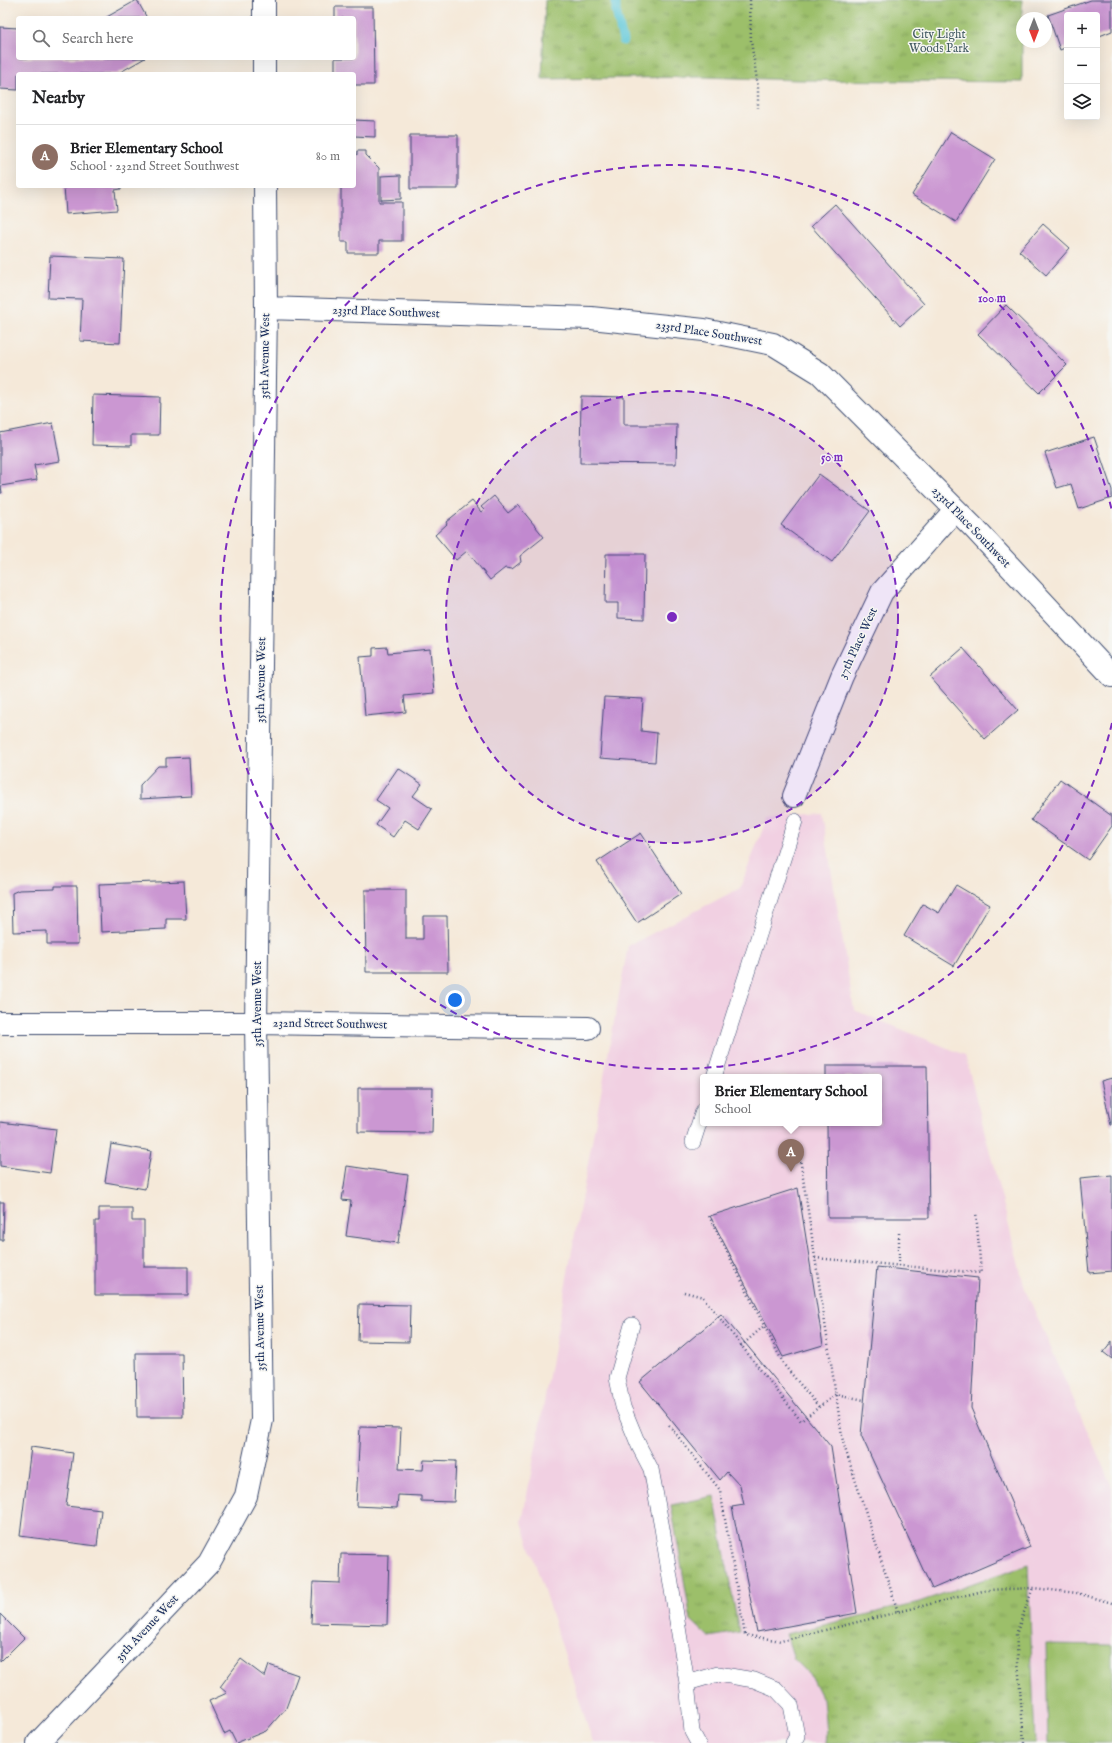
<!DOCTYPE html>
<html lang="en">
<head>
<meta charset="utf-8">
<style>
	body { margin:0; font-family:"IM FELL English",serif; background:#f2f2f2; color:#202124 }
	.controls { position:absolute; right:12px; top:12px; display:grid; overflow:hidden; border-radius:4px; box-shadow:0 4px 16px #0002 }
	.controls button { width:36px; height:36px; display:grid; place-items:center; padding:0; border:0; border-bottom:1px solid #e0e0e0; background:#fff; color:#202124; font:20px sans-serif }
	.compass { position:absolute; left:1016px; top:12px; width:36px; height:36px; border-radius:50%; background:#fff; box-shadow:0 4px 16px #0002; rotate:180deg }
	.you { position:absolute; left:455px; top:1000px; width:14px; height:14px; margin:-10px; border:3px solid #fff; border-radius:50%; background:#1a73e8; box-shadow:0 0 0 6px #1a73e833 }
	.badge { display:grid; place-items:center; width:26px; height:26px; border-radius:50%; background:#b5179e; color:#fff; font-size:13px; font-weight:700 }
	.pin { position:absolute; translate:-50% -33px; filter:drop-shadow(0 1px 2px #0008) }
	.pin::after { content:''; position:absolute; top:21px; width:14px; height:12px; background:inherit; clip-path:polygon(0 0,100% 0,50% 100%) }
	.popup { position:absolute; left:700px; top:1074px; width:182px; height:52px; box-sizing:border-box; display:grid; place-content:center; border-radius:4px; background:#fff; filter:drop-shadow(0 1px 3px #0005); font-size:13px; white-space:nowrap; color:#757577 }
	.popup b { font-size:15px; color:#202124 }
	.popup::after { content:''; position:absolute; left:50%; top:100%; margin-left:-8px; border:8px solid transparent; border-top-color:#fff }
	.list { margin:0; padding:0; list-style:none }
	h2 { display:flex; justify-content:space-between; align-items:center; height:52px; margin:0; padding:0 16px; font-size:17px }
	h2 small { font-size:13px; font-weight:400; color:#757577 }
	.list li { display:grid; grid-template-columns:26px 1fr auto; gap:12px; align-items:center; box-sizing:border-box; height:64px; padding:0 16px; border-top:1px solid #e0e0e0 }
	.list b { display:block; font-size:15px; white-space:nowrap }
	.list p { margin:0; font-size:13px; white-space:nowrap; color:#757577 }
	.list em { font-size:13px; font-style:normal; color:#757577 }
	.icon { flex:none; width:22px; height:22px; fill:none; stroke:currentColor; stroke-width:2; stroke-linecap:round; stroke-linejoin:round }
	.map { position:relative; flex:none; width:1112px; height:1743px; overflow:hidden }
	.search { position:absolute; background:#fff; box-shadow:0 4px 16px #0002; left:16px; top:16px; width:340px; height:44px; display:flex; align-items:center; gap:10px; box-sizing:border-box; padding:0 14px; border-radius:4px; color:#757577; font-size:15px }
	.panel { position:absolute; background:#fff; box-shadow:0 4px 16px #0002; left:16px; top:72px; width:340px; height:116px; border-radius:4px }
	.map>svg:first-child { display:block }
	.built { fill:#f1d0e2; fill-rule:evenodd }
	.grass { fill:url(#grass-tufts); stroke:#5c7764 }
	.pitch { fill:#9cbf6a; stroke:#5c7764 }
	.lines { fill:none; stroke-linecap:round; stroke-linejoin:round }
	.stream { stroke:#5dc7d8; stroke-width:9 }
	.building { fill:#cb97d2 }
	.lane-casing { stroke:#3c4b70; stroke-width:16 }
	.street-casing { stroke:#3c4b70; stroke-width:24 }
	.path { stroke:#3c4b70; stroke-width:2.5; stroke-dasharray:1 3; stroke-linecap:butt }
	.lane { stroke:#fff; stroke-width:15 }
	.street { stroke:#fff; stroke-width:22 }
	.ring { fill:none; stroke:#7b2cbf; stroke-width:2; stroke-dasharray:7 5 }
	.labels { text-anchor:middle; dominant-baseline:central; stroke-width:3; stroke-linejoin:round; paint-order:stroke }
	.park-label { font-size:12px; fill:#425a62; stroke:#f6f6f2 }
	.street-label { font-size:12px; fill:#1b2f5e; stroke:#f6f6f2 }
	.centre { fill:#7b2cbf; stroke:#f6f6f2; stroke-width:2 }
	.ring-label { font-size:12px; text-anchor:middle; font-weight:bold; fill:#7b2cbf; stroke:#f6f6f2; stroke-width:3; stroke-linejoin:round; paint-order:stroke }
</style>
</head>
<body>
<div class="map">
<svg width="1112" height="1743" viewBox="0 0 1112 1743">
	<defs>
		<pattern id="grass-tufts" width="24" height="20" patternUnits="userSpaceOnUse"><rect width="24" height="20" fill="#9cbf6a"/><path d="M3 7l-1-3M5 7V3M7 7l1-3M15 17l-1-3M17 17v-4M19 17l1-3" fill="none" stroke="#7e9c5a"/></pattern>
	</defs>
	<rect width="100%" height="100%" fill="#f6f6f2"/>
	<filter id="ink" filterUnits="userSpaceOnUse"><feTurbulence type="fractalNoise" baseFrequency=".025" numOctaves="2"/><feDisplacementMap in="SourceGraphic" scale="8" xChannelSelector="R" yChannelSelector="G"/><feConvolveMatrix kernelMatrix="1 2 1 2 8 2 1 2 1" color-interpolation-filters="sRGB"/></filter>
	<filter id="wash" filterUnits="userSpaceOnUse"><feTurbulence type="fractalNoise" baseFrequency=".012" numOctaves="4" result="noise"/><feDisplacementMap in="SourceGraphic" scale="16" xChannelSelector="R" yChannelSelector="G"/><feGaussianBlur stdDeviation="0.9" result="paint"/><feColorMatrix in="noise" values="0 0 0 0 0 0 0 0 0 0 0 0 0 0 0 0 0 1.4 0 .05"/><feComposite in="paint" operator="in"/></filter>
	<g filter="url(#wash)">
		<rect width="100%" height="100%" fill="#f5e9d9"/>
		<!-- built -->
		<path class="built" d="M822,813L854,1010L965,1055L1025,1289L1112,1487V1743H593L522,1522L628,946L740,888L767,818ZM703,1077H879V1123H703Z"/>
		<!-- grass -->
		<path class="grass" d="M545,0H1022V82L799,80L702,77L542,79Z
			M714,1496L739,1632L709,1637L691,1620L671,1505Z
			M1028,1564L1035,1743H825L826,1733L823,1699L812,1677L794,1659L786,1634L919,1602Z"/>
		<!-- pitch -->
		<path class="pitch" d="M1046,1644L1112,1645V1743H1048Z"/>
		<g class="lines">
			<!-- stream -->
			<path class="stream" d="M616,0V11L623,41"/>
		</g>
		<g id="blocks">
			<!-- building -->
			<path class="building" d="M137,0L147,18H105Z
				M1091,0H1112V31L1097,37V15H1067V47L1060,50L1048,15Z
				M335,7H373L374,85H354V74H335V58H354V18H335Z
				M0,27L18,28V58H145L117,74H18V90L0,89Z
				M354,120L375,121V137L354,136Z
				M951,132L995,159L956,222L912,195Z
				M410,135H458V189H410Z
				M357,151H366V155L379,168V202H402V241H379V253H348V242H341V186H354V155H357Z
				M401,175V199L381,200V176Z
				M64,186H121V189L115,190L117,210L66,214Z
				M835,204L924,304L900,326L811,226Z
				M1043,224L1070,248L1046,275L1019,251Z
				M50,256L124,259L120,343L80,341L82,299L48,298Z
				M1006,305L1067,365L1039,393L978,334Z
				M93,395L160,397L159,435H131V446L92,445Z
				M581,396L624,397V425H677L676,464L580,463Z
				M53,423L60,461L34,465L37,480L1,486L2,493H0V433Z
				M1094,437L1112,490V498L1079,509L1071,484L1057,488L1045,453Z
				M819,474L870,511L832,562L781,525Z
				M494,496L508,513L518,505L544,537L520,556L521,562L512,569L505,568L490,580L467,551L456,560L435,535L447,524L446,522L472,501L481,512L484,510L481,507Z
				M606,554H645L644,619L618,618V603H605Z
				M387,647L388,653L430,649L434,693L404,696L406,712L365,716L360,657L373,656V648Z
				M963,648L1018,710L985,739L930,677Z
				M604,697L643,699L641,731L657,733L655,762L600,758Z
				M189,757L191,796L140,799V785L158,766H166V758Z
				M398,768L422,784L413,796L432,809L419,829L405,820L393,837L376,825L388,808L376,800Z
				M1060,779L1112,816V826L1088,860L1031,820Z
				M641,833L681,894L637,923L597,862Z
				M184,881L186,919H166V929L101,932L99,884Z
				M956,885L990,905L954,966L904,936L923,904L939,913Z
				M55,886H77L78,944H47V931L13,932L12,893L19,890L55,889Z
				M365,890H406V939H423V916H447L448,972H366Z
				M826,1066H927L929,1218H828L827,1123H879V1077H826Z
				M1112,1078V1125H1111L1101,1081Z
				M358,1088H433L432,1133L358,1132Z
				M0,1122L56,1129L50,1173L0,1166Z
				M111,1144L151,1151L145,1189L105,1182Z
				M347,1166L408,1175L398,1243L346,1236L351,1201L342,1200Z
				M1112,1175V1271L1089,1273L1080,1178Z
				M798,1188L823,1345L783,1357L710,1216Z
				M0,1202H4L3,1240H0Z
				M99,1208H132V1221H144V1267H188V1295H95V1221H99Z
				M877,1267L978,1278L971,1408L1030,1547L932,1589L861,1435Z
				M359,1304L410,1305L409,1342L358,1341Z
				M721,1314L831,1447L857,1613L757,1632L732,1507L744,1505L740,1486L727,1472L720,1480L640,1382Z
				M1112,1341V1359L1103,1352Z
				M136,1353H182L183,1417H137Z
				M360,1427L401,1428L399,1469L423,1470L424,1460L456,1461L454,1502L421,1501V1496L398,1495L397,1508L356,1506Z
				M31,1447L73,1453L66,1506L101,1510L97,1546L20,1536Z
				M341,1554L389,1555L387,1625L311,1623L313,1582L340,1583Z
				M0,1614L24,1638L0,1662Z
				M241,1659L265,1677L269,1665L298,1675L286,1708L266,1731L236,1743L230,1731L224,1734L209,1701L227,1693L220,1687Z"/>
		</g>
	</g>
	<g filter="url(#ink)">
		<use href="#blocks" fill-opacity="0" stroke="#3c4b70" stroke-width="1"/>
		<g class="lines">
			<defs>
				<path id="lane" d="M714,1077L795,821
					M693,1142L703,1111
					M632,1325L617,1378L623,1407L639,1446L651,1469L662,1528L687,1683L692,1732L698,1743
					M687,1683L718,1674L754,1680L776,1689L791,1705L797,1736L793,1743"/>
				<path id="street" d="M264,0V18
					M264,58V74
					M266,308L591,318L704,330L773,344L820,373L974,528L1112,676
					M794,796L842,676L882,592L955,510
					M0,1023H256L588,1028
					M38,1743L209,1563L246,1496L262,1420L256,1023L266,308L265,186"/>
			</defs>
			<!-- lane casing -->
			<use href="#lane" class="lane-casing"/>
			<!-- street casing -->
			<use href="#street" class="street-casing"/>
			<!-- path -->
			<path class="path" d="M750,0L751,41L758,87V108
				M800,1158L843,1442L898,1612
				M709,1216L784,1365L819,1407
				M899,1233V1266
				M815,1258L981,1273L976,1212
				M684,1292L703,1297L801,1421L836,1394L864,1400
				M741,1346L764,1326
				M669,1425L720,1490L745,1635L781,1641L987,1590L1033,1588L1077,1593L1112,1603
				M1024,1743L1016,1634L1033,1588"/>
			<!-- lane -->
			<use href="#lane" class="lane"/>
			<!-- street -->
			<use href="#street" class="street"/>
		</g>
	</g>
	<!-- distance rings -->
	<circle cx="672" cy="617" r="226" fill="#7b2cbf" fill-opacity=".12"/>
	<g class="ring">
		<circle cx="672" cy="617" r="226"/>
		<path d="M1112 723A452 452 0 1 1 1112 511"/>
	</g>
	<g class="labels">
		<!-- park labels -->
		<g class="park-label">
			<text x="939" y="34">City Light<tspan x="939" dy="14">Woods Park</tspan></text>
		</g>
		<!-- street labels -->
		<g class="street-label">
			<text transform="translate(386 312) rotate(2)">233rd Place Southwest</text>
			<text transform="translate(709 333) rotate(9)">233rd Place Southwest</text>
			<text transform="translate(265 356) rotate(-89)">35th Avenue West</text>
			<text transform="translate(971 527) rotate(46)">233rd Place Southwest</text>
			<text transform="translate(858 643) rotate(-65)">37th Place West</text>
			<text transform="translate(261 680) rotate(-89)">35th Avenue West</text>
			<text transform="translate(257 1004) rotate(-90)">35th Avenue West</text>
			<text transform="translate(330 1024) rotate(1)">232nd Street Southwest</text>
			<text transform="translate(260 1328) rotate(-91)">35th Avenue West</text>
			<text transform="translate(147 1628) rotate(-47)">35th Avenue West</text>
		</g>
	</g>
	<circle cx="672" cy="617" r="6" class="centre"/>
	<g class="ring-label">
		<text x="992" y="302">100 m</text>
		<text x="832" y="461">50 m</text>
	</g>
</svg>
<div class="controls">
<button>+</button>
<button>−</button>
<button><svg class="icon" aria-label="layers" viewBox="0 0 24 24"><path d="M12 4l9 5-9 5-9-5zM3 14l9 5 9-5"/></svg></button>
</div>
<svg class="compass" viewBox="-18 -18 36 36"><path d="M0-13l5 13h-10z" fill="#e53935"/><path d="M0 13l5-13h-10z" fill="#757577"/></svg>
<div class="you"></div>
<div class="pin badge" style="left:791px;top:1172px;background:#8d6e63">A</div>
<div class="popup"><b>Brier Elementary School</b>School</div>
<div class="search"><svg class="icon" aria-label="search" viewBox="0 0 24 24"><circle cx="10" cy="10" r="6"/><path d="M15 15l6 6"/></svg>Search here</div>
<section class="panel">
<h2>Nearby<small></small></h2>
<ul class="list">
<li><span class="badge" style="background:#8d6e63">A</span><div><b>Brier Elementary School</b><p>School · 232nd Street Southwest</p></div><em>80 m</em></li>
</ul>
</section>
</div>
</body>
</html>
